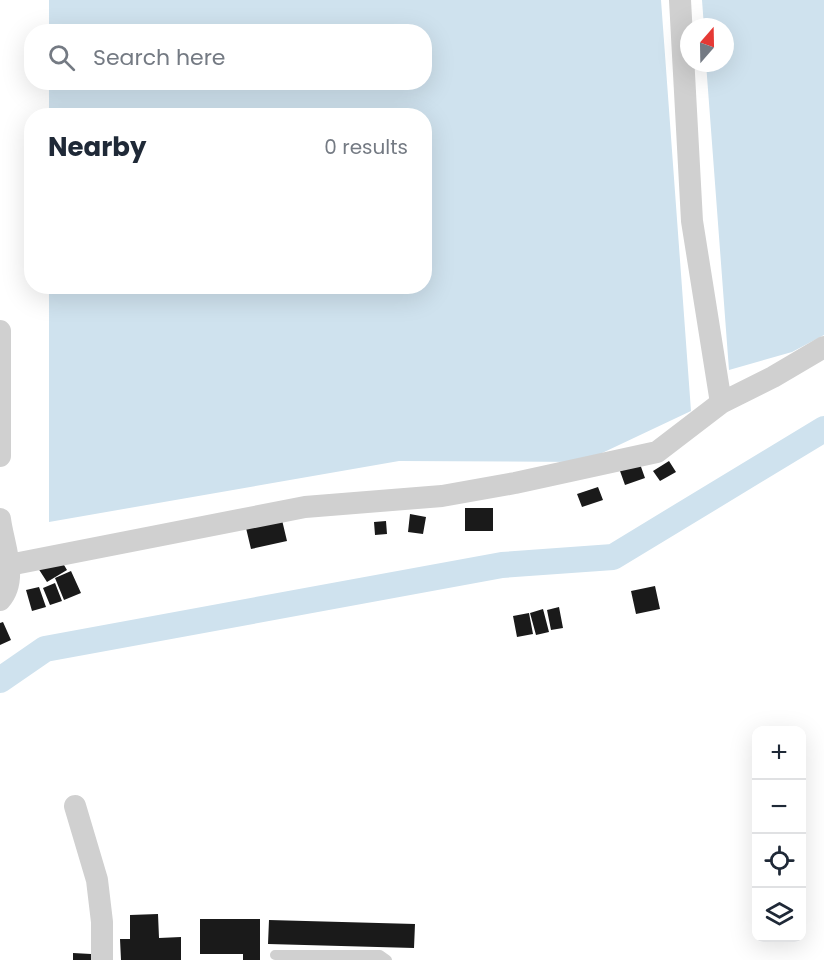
<!DOCTYPE html>
<html lang="en">
<head>
<meta charset="utf-8">
<style>
	body { margin:0; font-family:Poppins,sans-serif; background:#f6f6f7; color:#1f2937 }
	.controls { position:absolute; right:18px; bottom:18px; display:grid; overflow:hidden; border-radius:12px; box-shadow:0 6px 24px #0002 }
	.controls button { width:54px; height:54px; display:grid; place-items:center; padding:0; border:0; border-bottom:2px solid #e0e1e3; background:#fff; color:#1f2937; font:30px sans-serif }
	.compass { position:absolute; left:680px; top:18px; width:54px; height:54px; border-radius:50%; background:#fff; box-shadow:0 6px 24px #0002; rotate:20deg }
	.list { margin:0; padding:0; list-style:none }
	h2 { display:flex; justify-content:space-between; align-items:center; height:78px; margin:0; padding:0 24px; font-size:26px }
	h2 small { font-size:20px; font-weight:400; color:#747a83 }
	.icon { flex:none; width:33px; height:33px; fill:none; stroke:currentColor; stroke-width:2; stroke-linecap:round; stroke-linejoin:round }
	.map { position:relative; flex:none; width:824px; height:960px; overflow:hidden }
	.search { position:absolute; background:#fff; box-shadow:0 6px 24px #0002; left:24px; top:24px; width:408px; height:66px; display:flex; align-items:center; gap:15px; box-sizing:border-box; padding:0 21px; border-radius:24px; color:#747a83; font-size:22px }
	.panel { position:absolute; background:#fff; box-shadow:0 6px 24px #0002; left:24px; top:108px; width:408px; height:186px; border-radius:24px }
	.map>svg:first-child { display:block }
	.water { fill:#cfe2ee }
	.lines { fill:none; stroke-linecap:round; stroke-linejoin:round }
	.canal { stroke:#cfe2ee; stroke-width:26 }
	.building { fill:#1a1a1a }
	.service { stroke:#d0d0d0; stroke-width:10 }
	.minor { stroke:#d0d0d0; stroke-width:22 }
</style>
</head>
<body>
<div class="map">
<svg width="824" height="960" viewBox="0 0 824 960">
	<rect width="100%" height="100%" fill="#fff"/>
	<!-- water -->
	<path class="water" d="M49,0H661L691,411L583,462L399,461L49,522V287L424,286V116L49,115V83L424,82V32L49,31Z
		M702,0H824V335L792,352L729,370L706,63H725V27H704Z"/>
	<g class="lines">
		<!-- canal -->
		<path class="canal" d="M0,680L45,649L502,565L613,557L824,429"/>
	</g>
	<!-- building -->
	<path class="building" d="M669,461L676,472L660,481L653,471Z
		M640,464L645,478L625,485L620,471Z
		M598,487L603,500L582,507L577,494Z
		M465,508H493V531H465Z
		M410,514L426,517L423,534L408,532Z
		M282,520L287,541L251,549L246,528Z
		M386,521L387,534L375,535L374,522Z
		M58,555L67,570L47,582L38,568Z
		M71,571L81,593L64,600L55,578Z
		M55,583L62,601L50,605L43,588Z
		M655,586L660,609L636,614L631,591Z
		M39,587L46,607L32,611L26,590Z
		M559,607L563,628L551,630L547,610Z
		M543,609L549,632L536,635L530,613Z
		M529,613L533,634L517,637L513,616Z
		M3,622L11,640L0,645V623Z
		M158,914L159,938L181,937V960H121L120,939H130V915Z
		M200,919H260V960H243V954H200Z
		M269,920L415,924L414,948L268,944Z
		M73,953L91,954V960H73Z"/>
	<g class="lines">
		<!-- service -->
		<path class="service" d="M275,955H380L387,960"/>
		<!-- minor -->
		<path class="minor" d="M680,0L692,221L721,403
			M0,331V456
			M0,519C3,544 19,579 0,600
			M9,565L305,507L442,496L515,483L657,452L721,403L773,377L824,347
			M75,806L97,880L102,922V960"/>
	</g>
</svg>
<div class="controls">
<button>+</button>
<button>−</button>
<button><svg class="icon" aria-label="locate" viewBox="0 0 24 24"><circle cx="12" cy="12" r="6"/><path d="M12 2v4M12 18v4M2 12h4M18 12h4"/></svg></button>
<button><svg class="icon" aria-label="layers" viewBox="0 0 24 24"><path d="M12 4l9 5-9 5-9-5zM3 14l9 5 9-5"/></svg></button>
</div>
<svg class="compass" viewBox="-18 -18 36 36"><path d="M0-13l5 13h-10z" fill="#e53935"/><path d="M0 13l5-13h-10z" fill="#747a83"/></svg>
<div class="search"><svg class="icon" aria-label="search" viewBox="0 0 24 24"><circle cx="10" cy="10" r="6"/><path d="M15 15l6 6"/></svg>Search here</div>
<section class="panel">
<h2>Nearby<small>0 results</small></h2>
<ul class="list">
</ul>
</section>
</div>
</body>
</html>
